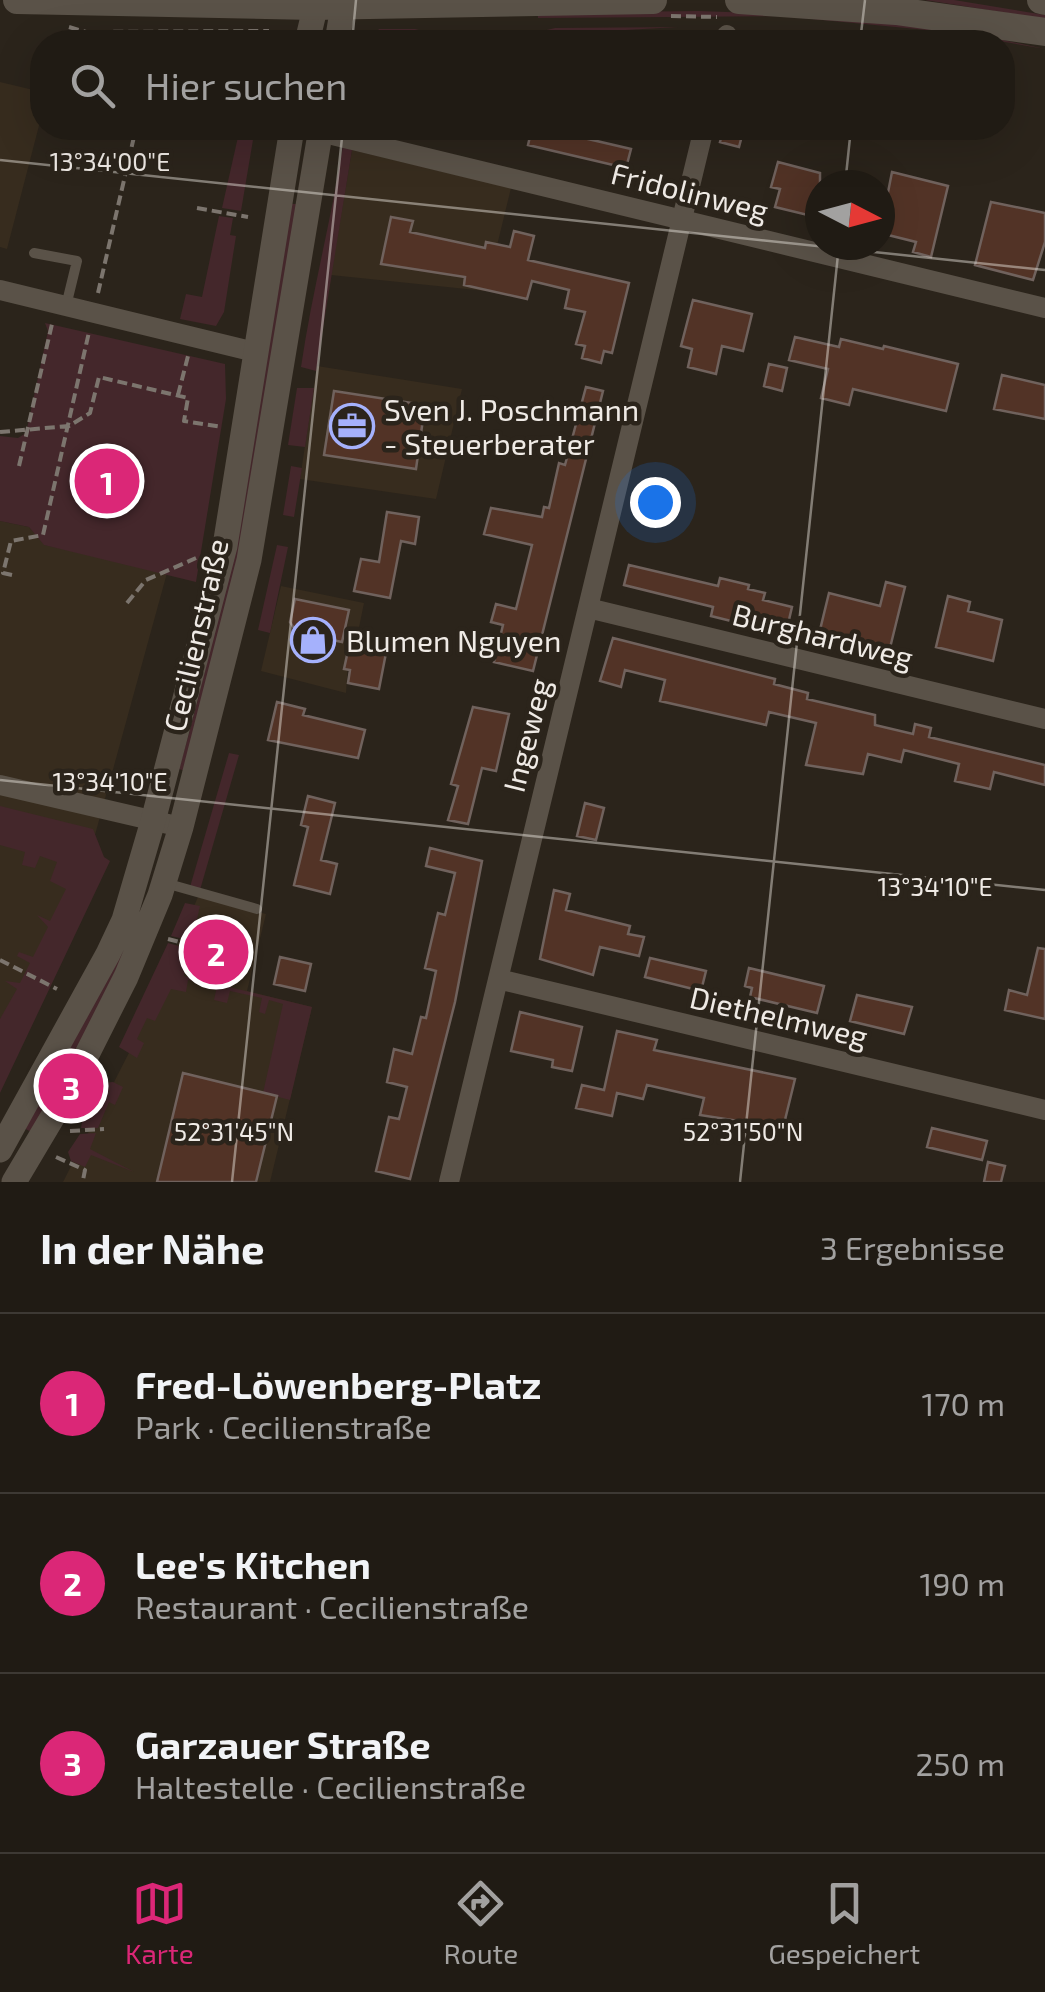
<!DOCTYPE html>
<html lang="de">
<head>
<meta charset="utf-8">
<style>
	body { margin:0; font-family:"Exo 2",sans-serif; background:#28241d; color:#f1f3f6 }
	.compass { position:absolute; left:805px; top:170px; width:90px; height:90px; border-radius:50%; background:#201b14; box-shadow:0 10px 40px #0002; rotate:96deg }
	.you { position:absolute; left:655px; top:502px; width:35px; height:35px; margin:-25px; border:8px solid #fff; border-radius:50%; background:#1a73e8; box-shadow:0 0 0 15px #1a73e833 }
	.badge { display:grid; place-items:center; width:65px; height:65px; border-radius:50%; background:#db2777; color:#fff; font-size:32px; font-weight:700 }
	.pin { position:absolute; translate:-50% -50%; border:5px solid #fff; box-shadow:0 2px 10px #0006 }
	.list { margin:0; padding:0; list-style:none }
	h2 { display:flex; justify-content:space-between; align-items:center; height:130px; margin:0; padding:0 40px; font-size:42px }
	h2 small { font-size:32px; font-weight:400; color:#a2a1a0 }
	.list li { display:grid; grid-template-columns:65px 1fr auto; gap:30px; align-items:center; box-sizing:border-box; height:180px; padding:0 40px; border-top:2px solid #3d3934 }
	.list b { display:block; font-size:38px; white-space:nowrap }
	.list p { margin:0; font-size:32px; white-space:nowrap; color:#a2a1a0 }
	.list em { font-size:32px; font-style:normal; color:#a2a1a0 }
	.icon { flex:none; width:55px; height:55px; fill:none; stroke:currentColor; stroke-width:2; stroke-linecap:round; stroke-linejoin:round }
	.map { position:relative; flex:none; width:1045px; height:1182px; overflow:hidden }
	.search { position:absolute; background:#201b14; box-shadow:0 10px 40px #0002; left:30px; right:30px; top:30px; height:110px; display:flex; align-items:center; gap:25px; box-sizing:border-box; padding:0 35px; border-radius:40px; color:#a2a1a0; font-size:38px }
	.sheet { height:670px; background:#201b14 }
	nav { display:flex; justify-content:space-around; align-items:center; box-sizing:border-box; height:140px; border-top:2px solid #3d3934; background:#201b14; font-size:28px; color:#a2a1a0 }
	nav a { display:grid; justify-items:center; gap:5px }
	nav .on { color:#db2777 }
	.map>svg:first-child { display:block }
	.built { fill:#372c1e }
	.green { fill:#44272b }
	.building { fill:#523326; stroke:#70625d; stroke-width:2.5 }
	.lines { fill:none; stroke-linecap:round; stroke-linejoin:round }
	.path { stroke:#7c756e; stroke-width:4; stroke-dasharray:10 5; stroke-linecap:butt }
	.service { stroke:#5a5248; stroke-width:10 }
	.minor { stroke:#5a5248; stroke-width:20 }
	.tertiary { stroke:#5a5248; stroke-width:25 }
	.secondary { stroke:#5a5248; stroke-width:28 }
	.ticks { fill:none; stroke:#efeae5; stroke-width:2.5; stroke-opacity:0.45 }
	.labels { text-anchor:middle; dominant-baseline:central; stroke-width:9; stroke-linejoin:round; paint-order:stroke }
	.street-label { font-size:30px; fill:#efeae5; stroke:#2b241b }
	.poi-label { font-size:30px; fill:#efeae5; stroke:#2b241b; text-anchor:start }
	.ticks-label { font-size:25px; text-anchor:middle; fill:#efeae5; stroke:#2b241b; stroke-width:9; stroke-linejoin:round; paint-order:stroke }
</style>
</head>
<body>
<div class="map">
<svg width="1045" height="1182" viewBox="0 0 1045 1182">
	<rect width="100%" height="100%" fill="#2b241b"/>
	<!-- built -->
	<path class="built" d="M0,82L42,92V114L7,249L0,247Z
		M352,150L511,188L486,291L331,275Z
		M317,366L462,389L436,499L300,479Z
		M0,521L29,527L45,545L167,573L87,864L0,1046Z
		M281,586L364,603L355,647H349L346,693L261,671Z
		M198,897L266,914L247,991L312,1007L270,1182H63L136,1039Z"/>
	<!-- green -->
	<path class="green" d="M925,0H954L1045,15V19Z
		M698,11L821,15L966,32L1045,49L948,32L780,16L538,18V13Z
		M678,27L522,36L555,28Z
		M379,29H415L447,37C419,37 394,43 368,42Z
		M240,128H255L241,211L222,208Z
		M343,146L352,150L316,371L301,367C312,292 331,221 343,146Z
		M289,204H297L237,566L186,771L179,769C233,583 259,394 289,204Z
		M219,216L233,218L230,235L236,236L224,312L216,326L180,319L186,294L202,297Z
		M45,323L225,364L226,399L196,582L44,545L29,527L0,521V436L18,438L26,433L48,331Z
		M297,388H314L305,447L288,445Z
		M291,466L302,468L294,517L283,515Z
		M277,545L288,547L270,633L258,630Z
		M229,753L239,755L200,890L190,887Z
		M0,806L93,829L104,857L110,861L0,1093V1019L17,989L5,981L20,983L30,963L17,956L19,952L33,957L48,927L37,915L50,921L66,889L50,881L57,862L40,856L35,868L22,865L25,852L0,845Z
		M185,903L200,906L192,941L171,936Z
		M168,943L190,949L184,976L312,1007L290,1100L263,1093L283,1004L269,1000L265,1014L259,1012L262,998L230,991L227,1003L214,1000L217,986L188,980L186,992L171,989L155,1021L147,1018L137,1039L144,1043L137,1058L119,1047Z
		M120,946L126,949L100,1009L33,1133L24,1128Z
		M113,1082L123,1087L115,1105L109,1102L98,1128H81L83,1116H89L97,1102L92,1099L100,1083Z
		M96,1133L90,1149L134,1172L91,1155L85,1167L71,1161L68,1152L80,1134Z"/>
	<!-- building -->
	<path class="building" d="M532,128H559L558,132L631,149L626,168L528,145Z
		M724,128H744L739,147L720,142Z
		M778,162L820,173V218L775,207L780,189L771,187Z
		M892,172L948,186L931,257L913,252L916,242L880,233Z
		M991,202L1045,213V242L1033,280L975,265Z
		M391,217L413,221L410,232L485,248L486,242L510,247L514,231L534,236L528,260L629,283L612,353L604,351L601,363L582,358L585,346L576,344L585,312L565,308L569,290L532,281L527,299L464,285L465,277L381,264Z
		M693,300L752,314L743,351L722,346L716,374L688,367L692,349L681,346Z
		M795,337L839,347L841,339L883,349L884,346L958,364L946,411L853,389L849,405L821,398L828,369L789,360Z
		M769,364L787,368L782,391L764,386Z
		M1002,375L1045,385V419L994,409Z
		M586,387L603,391L533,671L494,662L503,625L491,622L496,604L516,609L532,545L484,534L491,508L542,517L544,507L549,508L559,463L565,465Z
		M334,391L425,405L416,469L324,455Z
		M387,512L419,517L415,544L401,541L390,598L354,591L361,559L379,562Z
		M629,565L718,586L720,578L749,585L748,589L765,593L763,600L792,607L788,624L741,615L739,623L711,616L713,607L624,585Z
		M886,582L905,587L889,652L820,630L829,593L880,606Z
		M948,596L970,602L968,611L1002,620L993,661L936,647Z
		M295,599L349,610L342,642L297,633L290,622Z
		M613,638L775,679L774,684L808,693L807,699L875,715V725L913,734L915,724L931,728L929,737L1045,765V785L994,772L990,789L955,781L959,764L904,750L901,762L868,754L863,774L806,765L816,723L769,712L766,725L660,701L665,680L625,670L621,687L600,681Z
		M349,646L386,653L379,689L348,683L350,670L344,669Z
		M277,702L305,709L303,715L365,730L358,758L268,740Z
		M473,707L509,714L496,771L482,768L468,824L448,820L458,786L451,784Z
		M308,796L335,803L321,860L337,864L330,894L294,885L308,827L301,825Z
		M585,803L604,808L596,840L577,836Z
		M430,848L482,861L455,1002L410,1179L376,1171L389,1117L399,1119L407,1087L387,1082L394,1049L412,1054L421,1017L426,1018L436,971L425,968L438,913L445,915L455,873L426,866Z
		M554,890L570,894L566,910L630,926L628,934L644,937L639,956L600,947L593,975L540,959Z
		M204,928L237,936L228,975L194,967Z
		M1038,948L1045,949V1019L1005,1010L1009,990L1027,995Z
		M280,957L311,964L305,991L274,984Z
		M650,958L706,971L701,991L645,977Z
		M749,968L824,986L817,1013L750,997L752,988L745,986Z
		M857,995L912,1007L904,1034L850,1021Z
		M520,1012L582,1027L572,1071L552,1067L553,1060L511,1051Z
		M617,1031L657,1040L654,1050L795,1079L783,1128L700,1115L704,1098L647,1085L643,1099L617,1093L612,1116L576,1108L582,1085L604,1090Z
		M183,1073L277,1096L256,1182H157Z
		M932,1128L987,1141L982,1160L927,1147Z
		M988,1162L1005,1166L1001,1182H984Z"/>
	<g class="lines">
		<!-- path -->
		<path class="path" d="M671,16L717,17
			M69,27L86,32L269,31
			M197,208L248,217
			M98,293L136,128
			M178,395L188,356
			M0,432L69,426L90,413L99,377L188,398L184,421L222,427
			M19,466L52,324
			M12,575L3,573L11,541L43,535L89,332
			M127,603L146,580L196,558
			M168,939L187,944
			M0,960L57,989
			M70,1131L104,1129
			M56,1157L85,1170L83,1180"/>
		<!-- service -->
		<path class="service" d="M34,253L77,261L66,306
			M165,883L257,909"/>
		<!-- minor -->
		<path class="minor" d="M725,42L727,35
			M320,132L1045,308
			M0,290L255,352
			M588,608L1045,719
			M0,785L181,827
			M498,979L1045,1110
			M449,1182L704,128"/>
		<!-- tertiary -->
		<path class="tertiary" d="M307,42L317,0
			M337,42L344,0
			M0,1150L108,954L124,920L153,821L225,546L292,128
			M14,1182L71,1086L126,977L160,895L181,827L249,560L321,128"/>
		<!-- secondary -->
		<path class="secondary" d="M17,0L313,6L653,0
			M739,0L896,11L1045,32
			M1041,0L1045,1"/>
	</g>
	<!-- ticks -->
	<path class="ticks" d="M352,42L356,0M860,42L865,0M0,160L1045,270M845,185L851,128M0,780L1045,890M232,1182L343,128M740,1182L839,245"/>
	<!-- icons -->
	<defs>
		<symbol id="office-ring" viewBox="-11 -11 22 22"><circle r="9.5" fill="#2b241b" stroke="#a5b1fc" stroke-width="1.5"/><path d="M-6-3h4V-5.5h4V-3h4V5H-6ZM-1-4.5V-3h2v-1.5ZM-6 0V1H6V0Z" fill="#a5b1fc"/></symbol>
		<symbol id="shop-ring" viewBox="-11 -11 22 22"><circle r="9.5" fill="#2b241b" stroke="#a5b1fc" stroke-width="1.5"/><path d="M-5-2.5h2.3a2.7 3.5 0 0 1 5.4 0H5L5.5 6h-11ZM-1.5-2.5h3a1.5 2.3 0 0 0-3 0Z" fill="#a5b1fc"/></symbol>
	</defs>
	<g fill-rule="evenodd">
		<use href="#office-ring" x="327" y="401" width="50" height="50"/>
		<use href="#shop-ring" x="288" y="615" width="50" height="50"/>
	</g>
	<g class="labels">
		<!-- street labels -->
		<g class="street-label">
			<text transform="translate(690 191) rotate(14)">Fridolinweg</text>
			<text transform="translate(195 635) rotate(-77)">Cecilienstraße</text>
			<text transform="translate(823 635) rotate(14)">Burghardweg</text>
			<text transform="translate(526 735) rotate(-76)">Ingeweg</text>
			<text transform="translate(779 1016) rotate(13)">Diethelmweg</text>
		</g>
		<!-- poi labels -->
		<g class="poi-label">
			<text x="384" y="409">Sven J. Poschmann<tspan x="384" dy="34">- Steuerberater</tspan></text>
			<text x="346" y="640">Blumen Nguyen</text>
		</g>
	</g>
	<g class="ticks-label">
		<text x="110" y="171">13°34'00"E</text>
		<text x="110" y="791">13°34'10"E</text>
		<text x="935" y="896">13°34'10"E</text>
		<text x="234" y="1141">52°31'45"N</text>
		<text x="743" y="1141">52°31'50"N</text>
	</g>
</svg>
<svg class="compass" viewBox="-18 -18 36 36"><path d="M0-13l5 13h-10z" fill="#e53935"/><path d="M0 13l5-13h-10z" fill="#a2a1a0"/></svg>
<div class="you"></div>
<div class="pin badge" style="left:107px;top:481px">1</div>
<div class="pin badge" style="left:216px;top:952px">2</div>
<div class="pin badge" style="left:71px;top:1086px">3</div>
<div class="search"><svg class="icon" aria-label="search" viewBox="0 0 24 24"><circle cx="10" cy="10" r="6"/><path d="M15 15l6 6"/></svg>Hier suchen</div>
</div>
<section class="sheet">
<h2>In der Nähe<small>3 Ergebnisse</small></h2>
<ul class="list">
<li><span class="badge">1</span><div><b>Fred-Löwenberg-Platz</b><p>Park · Cecilienstraße</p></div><em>170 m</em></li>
<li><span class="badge">2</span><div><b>Lee's Kitchen</b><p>Restaurant · Cecilienstraße</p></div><em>190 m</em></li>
<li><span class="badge">3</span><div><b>Garzauer Straße</b><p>Haltestelle · Cecilienstraße</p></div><em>250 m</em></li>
</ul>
</section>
<nav>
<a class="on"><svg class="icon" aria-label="map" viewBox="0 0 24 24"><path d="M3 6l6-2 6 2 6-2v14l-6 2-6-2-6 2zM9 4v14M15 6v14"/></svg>Karte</a>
<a><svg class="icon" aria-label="directions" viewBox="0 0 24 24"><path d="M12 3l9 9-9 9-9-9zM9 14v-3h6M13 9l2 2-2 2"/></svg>Route</a>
<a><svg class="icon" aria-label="saved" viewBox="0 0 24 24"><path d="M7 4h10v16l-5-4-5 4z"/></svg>Gespeichert</a>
</nav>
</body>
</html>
